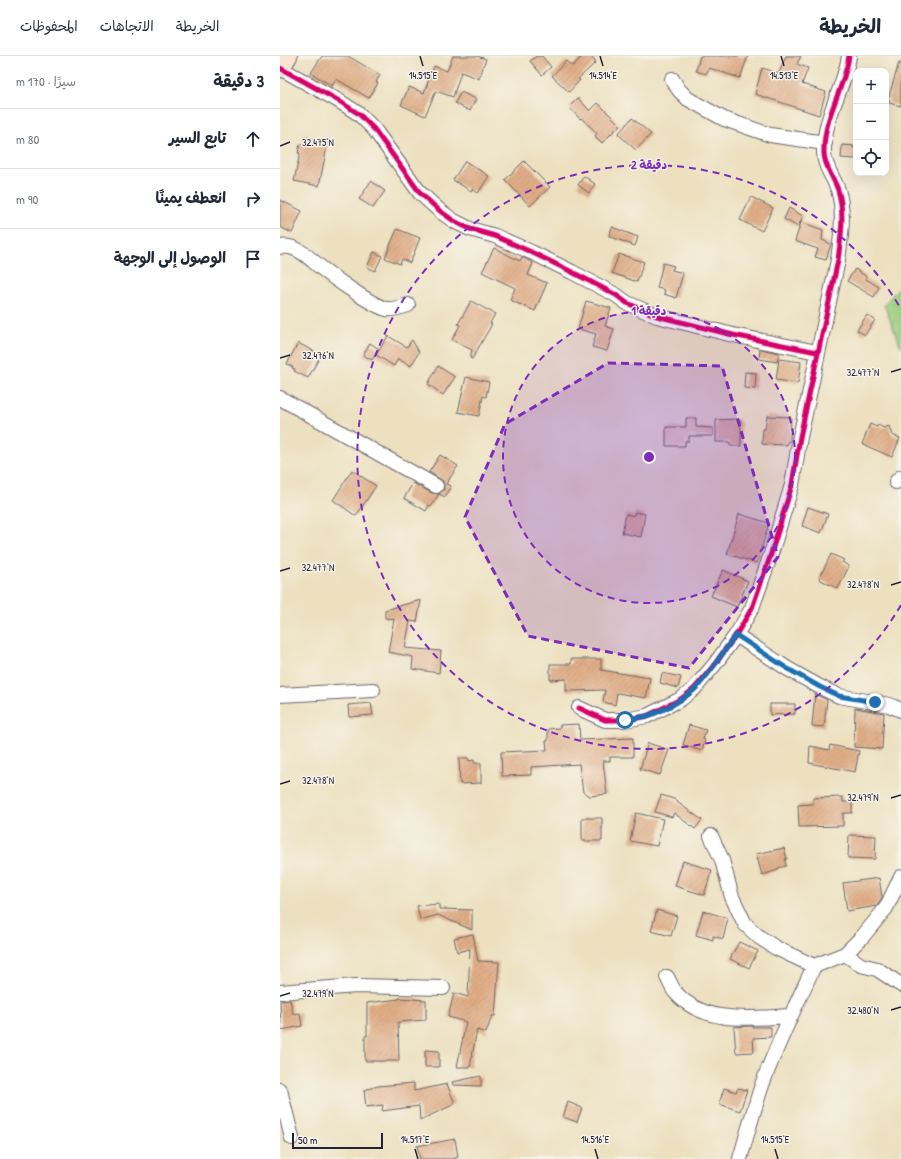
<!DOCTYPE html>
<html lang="ar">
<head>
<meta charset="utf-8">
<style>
	body { margin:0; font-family:"Patrick Hand","Playpen Sans Arabic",sans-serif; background:#f2f2f3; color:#1f2937; direction:rtl }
	.controls { position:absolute; right:12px; top:12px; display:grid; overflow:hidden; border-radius:8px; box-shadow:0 4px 16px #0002 }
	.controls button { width:36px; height:36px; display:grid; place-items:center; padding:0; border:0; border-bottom:1px solid #e0e1e3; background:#fff; color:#1f2937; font:20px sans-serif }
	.scale { position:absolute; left:12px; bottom:10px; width:91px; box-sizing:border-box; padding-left:4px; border:2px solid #22223b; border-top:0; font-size:11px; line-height:14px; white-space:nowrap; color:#22223b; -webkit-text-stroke:3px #f7f3e8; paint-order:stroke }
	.stop { position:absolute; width:12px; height:12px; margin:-9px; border:3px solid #1f6fb2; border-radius:50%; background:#fff }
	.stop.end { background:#1f6fb2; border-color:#fff; box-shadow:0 1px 4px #0008 }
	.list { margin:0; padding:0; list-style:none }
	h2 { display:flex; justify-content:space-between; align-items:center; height:52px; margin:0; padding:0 16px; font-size:17px }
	h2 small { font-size:13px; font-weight:400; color:#747a83 }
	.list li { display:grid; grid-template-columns:26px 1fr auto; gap:12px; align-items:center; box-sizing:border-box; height:60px; padding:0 16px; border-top:1px solid #e0e1e3 }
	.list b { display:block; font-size:15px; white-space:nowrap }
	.list em { font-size:13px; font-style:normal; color:#747a83 }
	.icon { flex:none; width:22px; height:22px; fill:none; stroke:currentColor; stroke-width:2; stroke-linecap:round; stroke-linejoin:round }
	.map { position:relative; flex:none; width:621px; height:1103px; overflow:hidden; direction:ltr }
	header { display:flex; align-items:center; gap:24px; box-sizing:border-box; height:56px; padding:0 20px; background:#fff; border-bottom:1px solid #e0e1e3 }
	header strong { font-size:19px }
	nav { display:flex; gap:22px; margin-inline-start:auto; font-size:14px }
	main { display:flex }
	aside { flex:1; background:#fff }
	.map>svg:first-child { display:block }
	.park { fill:url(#park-crowns); stroke:#5e785c }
	.building { fill:url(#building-hatch) }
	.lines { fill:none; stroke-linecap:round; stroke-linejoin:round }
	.street-casing { stroke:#696469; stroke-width:16 }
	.secondary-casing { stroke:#696469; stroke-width:22 }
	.street { stroke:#fff; stroke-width:14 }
	.secondary { stroke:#fde4d0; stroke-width:20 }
	.cycleway-casing { stroke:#f7f3e8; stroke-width:8 }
	.cycleway { stroke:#d6006c; stroke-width:5 }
	.route { stroke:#1f6fb2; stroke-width:5 }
	.marked { fill:#7b2cbf; fill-opacity:0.2; stroke:#7b2cbf; stroke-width:3; stroke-dasharray:8 5; stroke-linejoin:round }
	.ticks { fill:none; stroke:#22223b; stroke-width:1.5 }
	.ring { fill:none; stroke:#7b2cbf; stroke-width:2; stroke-dasharray:7 5 }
	.ticks-label { font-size:10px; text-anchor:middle; fill:#22223b; stroke:#f7f3e8; stroke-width:3; stroke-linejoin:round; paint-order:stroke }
	.centre { fill:#7b2cbf; stroke:#f7f3e8; stroke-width:2 }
	.ring-label { font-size:12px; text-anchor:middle; font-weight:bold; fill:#7b2cbf; stroke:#f7f3e8; stroke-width:3; stroke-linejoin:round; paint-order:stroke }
</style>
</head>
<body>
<header>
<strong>الخريطة</strong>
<nav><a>الخريطة</a><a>الاتجاهات</a><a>المحفوظات</a></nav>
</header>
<main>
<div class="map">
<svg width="621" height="1103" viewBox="0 0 621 1103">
	<defs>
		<pattern id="park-crowns" width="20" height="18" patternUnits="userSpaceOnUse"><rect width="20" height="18" fill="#9acd7d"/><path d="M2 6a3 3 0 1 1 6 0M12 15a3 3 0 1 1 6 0" fill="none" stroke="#84b06d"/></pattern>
		<pattern id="building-hatch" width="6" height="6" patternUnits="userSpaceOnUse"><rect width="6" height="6" fill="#e0ae87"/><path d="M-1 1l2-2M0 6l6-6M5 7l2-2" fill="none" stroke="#c09575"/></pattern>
	</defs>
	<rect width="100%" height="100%" fill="#f7f3e8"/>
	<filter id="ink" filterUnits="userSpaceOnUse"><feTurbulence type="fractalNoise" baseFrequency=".025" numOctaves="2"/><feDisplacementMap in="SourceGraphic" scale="8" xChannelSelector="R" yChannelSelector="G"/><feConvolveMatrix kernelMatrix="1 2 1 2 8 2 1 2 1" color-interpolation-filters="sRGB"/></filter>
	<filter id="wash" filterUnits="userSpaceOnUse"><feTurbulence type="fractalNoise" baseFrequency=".012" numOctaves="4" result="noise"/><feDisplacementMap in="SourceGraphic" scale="16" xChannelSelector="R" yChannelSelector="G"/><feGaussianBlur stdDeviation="0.9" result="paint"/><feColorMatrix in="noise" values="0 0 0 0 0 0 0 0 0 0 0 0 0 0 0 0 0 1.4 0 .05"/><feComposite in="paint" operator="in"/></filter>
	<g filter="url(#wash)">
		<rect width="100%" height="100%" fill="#ece0bf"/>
		<!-- park -->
		<path class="park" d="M621,229V291L604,249Z"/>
		<g id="blocks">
			<!-- building -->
			<path class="building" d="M42,0H68L100,19L96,26L98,27L89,42L56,23L52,30L31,17Z
				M173,0H197L206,3L199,23L181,16L173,41L156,35L145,60L121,49L129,31L144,37L154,10L167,15Z
				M257,0H262L271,11L262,19L250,5Z
				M303,0H311L316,6L298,23L300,24L289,36L272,20L286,5L292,10Z
				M420,0H468L460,22L429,12L426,18L416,15Z
				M506,0H521L517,8L528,12L522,28L546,36L539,59L475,38L482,12L499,17Z
				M619,7L621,8V50L609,47L610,44L608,43Z
				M181,36L196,43L190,55L175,47Z
				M298,42L310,55L318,47L340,69L322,87L315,80L317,77L301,62L300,63L289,51Z
				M352,62L371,78L356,94L338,78Z
				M25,81L48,86L39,130L14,125L20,97H18L20,88L24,89Z
				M562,89L574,90L573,92H576V103L561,102Z
				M185,105L209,120L198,137L192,133L191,135L173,124Z
				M244,105L270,131L250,150L225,124Z
				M304,120L315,128L309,137L298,129Z
				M91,125L105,135L93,152L79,143Z
				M471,141L493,152L482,175L460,164Z
				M0,144L22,155L12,177L0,171Z
				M509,152L523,160L518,171L504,163Z
				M521,166L543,174L542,184L551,188L546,204L535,201L538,193L515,185Z
				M332,171L358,181L355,190L329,180Z
				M117,173L140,182L130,207L122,203L120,208L105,202Z
				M214,192L240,205L242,201L253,207L248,219L267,227L255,255L230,244L235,232L202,216Z
				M94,196L102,200L95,215L87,211Z
				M339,198L364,206L357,226L332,217Z
				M383,207L394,210L392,214L403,217L396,242L384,238L385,234L377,232Z
				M575,213L587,221L586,223L599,231L594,241L567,225Z
				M191,245L215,258L210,267L212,268L192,303L190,302L192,294L172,284L180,269L178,268Z
				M306,245L331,252L325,270L334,273L327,295L312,291L316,278L298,273Z
				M587,259L595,264L585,279L577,274Z
				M108,280L127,291L132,284L139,296L131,310L118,303L114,310L96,299Z
				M18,287L41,299L28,322L14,315L15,313L12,312L13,311L7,308Z
				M90,287L99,293L92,304L83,299Z
				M480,293L499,297L497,306L479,303Z
				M499,303L521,306L518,327L496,324Z
				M158,310L175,321L163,339L148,328Z
				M465,316L476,317L475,333L464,332Z
				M186,321L209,326L206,341L203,340L199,360L178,356Z
				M487,360L511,361L510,386L508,385L507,389L482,388L483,373H485Z
				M406,362H416V371L433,372V380H409V385H405V390H386V371H406Z
				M459,363V365H461V390H450V386H436V364Z
				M590,368L597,371L598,369L604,372L609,370L612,379L620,382L612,401L582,388Z
				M160,399L178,410L166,428L171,430L165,441L159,438L164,434V430L163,425L149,416Z
				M72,414L96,430L76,460L53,444Z
				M133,427L152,437L159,438L151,450L149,449L146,455L124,442Z
				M528,451L548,458L541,477L522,470Z
				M355,456L365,458L361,481L342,477L346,458L354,460Z
				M459,458L489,467L477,507L447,498Z
				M551,498L564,504L562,506L569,510L558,533L539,523Z
				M443,514L468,525L457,551L431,540Z
				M141,544L137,566L130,565L125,592L161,595L159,617L132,613L133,601L108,596L114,563L105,562V554Z
				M291,603H321V614L370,622L366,642L337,637L335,649L323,646L325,634L286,635V623L270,624V608H291Z
				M382,617L401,621L398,632L380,627Z
				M535,638L547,644L544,671L532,670Z
				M91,647L93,659L69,661L68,649Z
				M490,648H515V658L490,659Z
				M575,652L604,657L602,693L574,691Z
				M299,668L300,684L353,682V701H330V705H323L327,738L310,740L303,736L299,708L251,711V719L222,720L221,696L267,694L266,685H268V673L280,672V669Z
				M409,669L426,674L423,683L425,684L422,695L403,689Z
				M368,687L389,694L380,719L360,713Z
				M550,689L579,695L575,716L529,707L530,690L549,694Z
				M179,702H188L189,705L194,704V707H201V727L180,728Z
				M381,739L397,744V746L422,764L415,773L394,757L392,761L375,756Z
				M563,741V746H572V757H563V770L519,771L518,749L533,748V742Z
				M356,757L383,763L377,790L350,785Z
				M302,762H322V785H302Z
				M569,779L596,780L595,803L568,802Z
				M504,792L507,803H505L506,810L498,812V814L482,819L476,798Z
				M403,805L432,814L424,839L395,830Z
				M599,822L602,841L597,850L567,855L563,827Z
				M159,848V853L192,854V874L158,859L140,864L137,850Z
				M377,854L397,860L391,880L371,875Z
				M423,855L448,862L443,883L433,880V884L416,879Z
				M193,878L198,905L219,906L215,960H212L206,977L197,974L190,1011H177L186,966L168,961L174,937L188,941L190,893L177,896L174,882Z
				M459,886L478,895L469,912L450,903Z
				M119,942L146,944V964L118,966L119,1005H85V980H87V947L119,943Z
				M10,944L13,958L20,957L22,970L1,974L0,945Z
				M472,970V971H491V981L473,982L474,996L456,997L454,971Z
				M145,994L159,995V1011H145Z
				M201,1020V1030L173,1029L172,1026Z
				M134,1027V1035L167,1028L175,1048L140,1064L139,1050L102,1055L103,1049L86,1051L84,1034L98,1030Z
				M444,1032L456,1036L458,1032L467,1034L460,1055L439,1048Z
				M288,1046L302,1052L297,1066L283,1061Z
				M175,1083L178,1101L173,1103H140L137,1090Z"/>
		</g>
	</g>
	<g filter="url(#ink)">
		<use href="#blocks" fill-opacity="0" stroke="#696469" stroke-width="1"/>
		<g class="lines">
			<defs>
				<path id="street" d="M0,12L59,45L79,58L94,73L140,137L160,155L174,165L190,173L215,180L251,196L292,216L336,239L347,247L377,260L453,279L537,296
					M392,23L399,34L408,43L444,63L490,79L545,87
					M0,191C16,188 28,201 39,210C51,220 94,251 107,253C113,254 122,251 128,249
					M0,342L156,430
					M616,426L621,421
					M456,579L508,613L540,631L559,640L609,649L621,654
					M0,639L93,634
					M299,652L325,664H345L367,660L401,643L414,633L435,608L456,579L472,552L490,501L512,429L520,381L558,204C561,181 565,156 558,134C554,122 544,110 544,97C543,61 564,34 569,0
					M431,780L442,804L452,841L465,868L479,881L496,892L534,910L565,898L583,880L606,852L621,821
					M565,898L581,909L597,913L621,929
					M387,921C390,926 392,933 396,937C424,969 473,962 510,960
					M0,936L76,930L163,932
					M0,1034L12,1082
					M460,1103C467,1078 474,1053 482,1029C497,988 516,949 534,910"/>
				<path id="secondary" d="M0,11L7,0"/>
			</defs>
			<!-- street casing -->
			<use href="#street" class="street-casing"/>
			<!-- secondary casing -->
			<use href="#secondary" class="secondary-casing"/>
			<!-- street -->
			<use href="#street" class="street"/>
			<!-- secondary -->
			<use href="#secondary" class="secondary"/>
			<defs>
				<path id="cycleway" d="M0,12L59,45L79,58L94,73L140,137L160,155L174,165L190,173L215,180L251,196L292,216L336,239L347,247L377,260L453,279L537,296
					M299,652L325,664H345L367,660L401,643L414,633L435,608L456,579L472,552L490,501L512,429L520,381L558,204C561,181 565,156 558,134C554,122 544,110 544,97C543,61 564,34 569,0"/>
			</defs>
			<!-- cycleway casing -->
			<use href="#cycleway" class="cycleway-casing"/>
			<!-- cycleway -->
			<use href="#cycleway" class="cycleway"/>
		</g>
	</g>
	<g class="lines" filter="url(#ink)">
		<!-- route -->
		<path class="route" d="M345,664C352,662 360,662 367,660C383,655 403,644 415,633C431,617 442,596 456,579L508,613L540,631L559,640L595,646"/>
	</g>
	<!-- marked area -->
	<path class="marked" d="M328,307L442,310L498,501L409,612L248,580L185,461L225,368Z"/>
	<!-- ticks -->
	<path class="ticks" d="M140,0L143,10M320,0L323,10M501,0L504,10M0,90L10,86M0,302L10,299M611,316L621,313M0,515L10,512M611,529L621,526M0,728L10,725M611,742L621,739M0,940L10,937M611,954L621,951M135,1093L138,1103M315,1093L318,1103M495,1093L498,1103"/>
	<!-- distance rings -->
	<circle cx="369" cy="401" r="146" fill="#7b2cbf" fill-opacity=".12"/>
	<g class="ring">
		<circle cx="369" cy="401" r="146"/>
		<path d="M621 549A292 292 0 1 1 621 253"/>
	</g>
	<g class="ticks-label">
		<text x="143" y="23">14.515°E</text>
		<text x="323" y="23">14.514°E</text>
		<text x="504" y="23">14.513°E</text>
		<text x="38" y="90">32.475°N</text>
		<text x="38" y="303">32.476°N</text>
		<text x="583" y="320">32.477°N</text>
		<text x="38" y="515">32.477°N</text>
		<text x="583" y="532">32.478°N</text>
		<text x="38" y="728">32.478°N</text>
		<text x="583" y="745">32.479°N</text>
		<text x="38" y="941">32.479°N</text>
		<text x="583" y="958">32.480°N</text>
		<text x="135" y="1087">14.517°E</text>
		<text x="315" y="1087">14.516°E</text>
		<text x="495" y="1087">14.515°E</text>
	</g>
	<circle cx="369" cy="401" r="6" class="centre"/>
	<g class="ring-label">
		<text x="369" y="113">2 دقيقة</text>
		<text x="369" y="259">1 دقيقة</text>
	</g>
</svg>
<div class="controls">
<button>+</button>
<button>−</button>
<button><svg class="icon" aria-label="locate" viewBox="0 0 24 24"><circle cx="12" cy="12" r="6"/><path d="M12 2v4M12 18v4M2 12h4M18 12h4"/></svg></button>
</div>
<div class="scale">50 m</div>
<div class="stop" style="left:345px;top:664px"></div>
<div class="stop end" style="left:595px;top:646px"></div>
</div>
<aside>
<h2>3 دقيقة<small>سيرًا · 170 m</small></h2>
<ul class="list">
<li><svg class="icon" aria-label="ahead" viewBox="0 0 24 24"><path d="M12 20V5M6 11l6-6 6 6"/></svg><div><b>تابع السير</b></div><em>80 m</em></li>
<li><svg class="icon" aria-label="right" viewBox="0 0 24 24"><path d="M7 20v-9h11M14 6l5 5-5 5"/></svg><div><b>انعطف يمينًا</b></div><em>90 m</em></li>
<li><svg class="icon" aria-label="arrive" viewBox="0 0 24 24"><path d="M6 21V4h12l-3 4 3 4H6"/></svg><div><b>الوصول إلى الوجهة</b></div></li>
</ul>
</aside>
</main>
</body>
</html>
